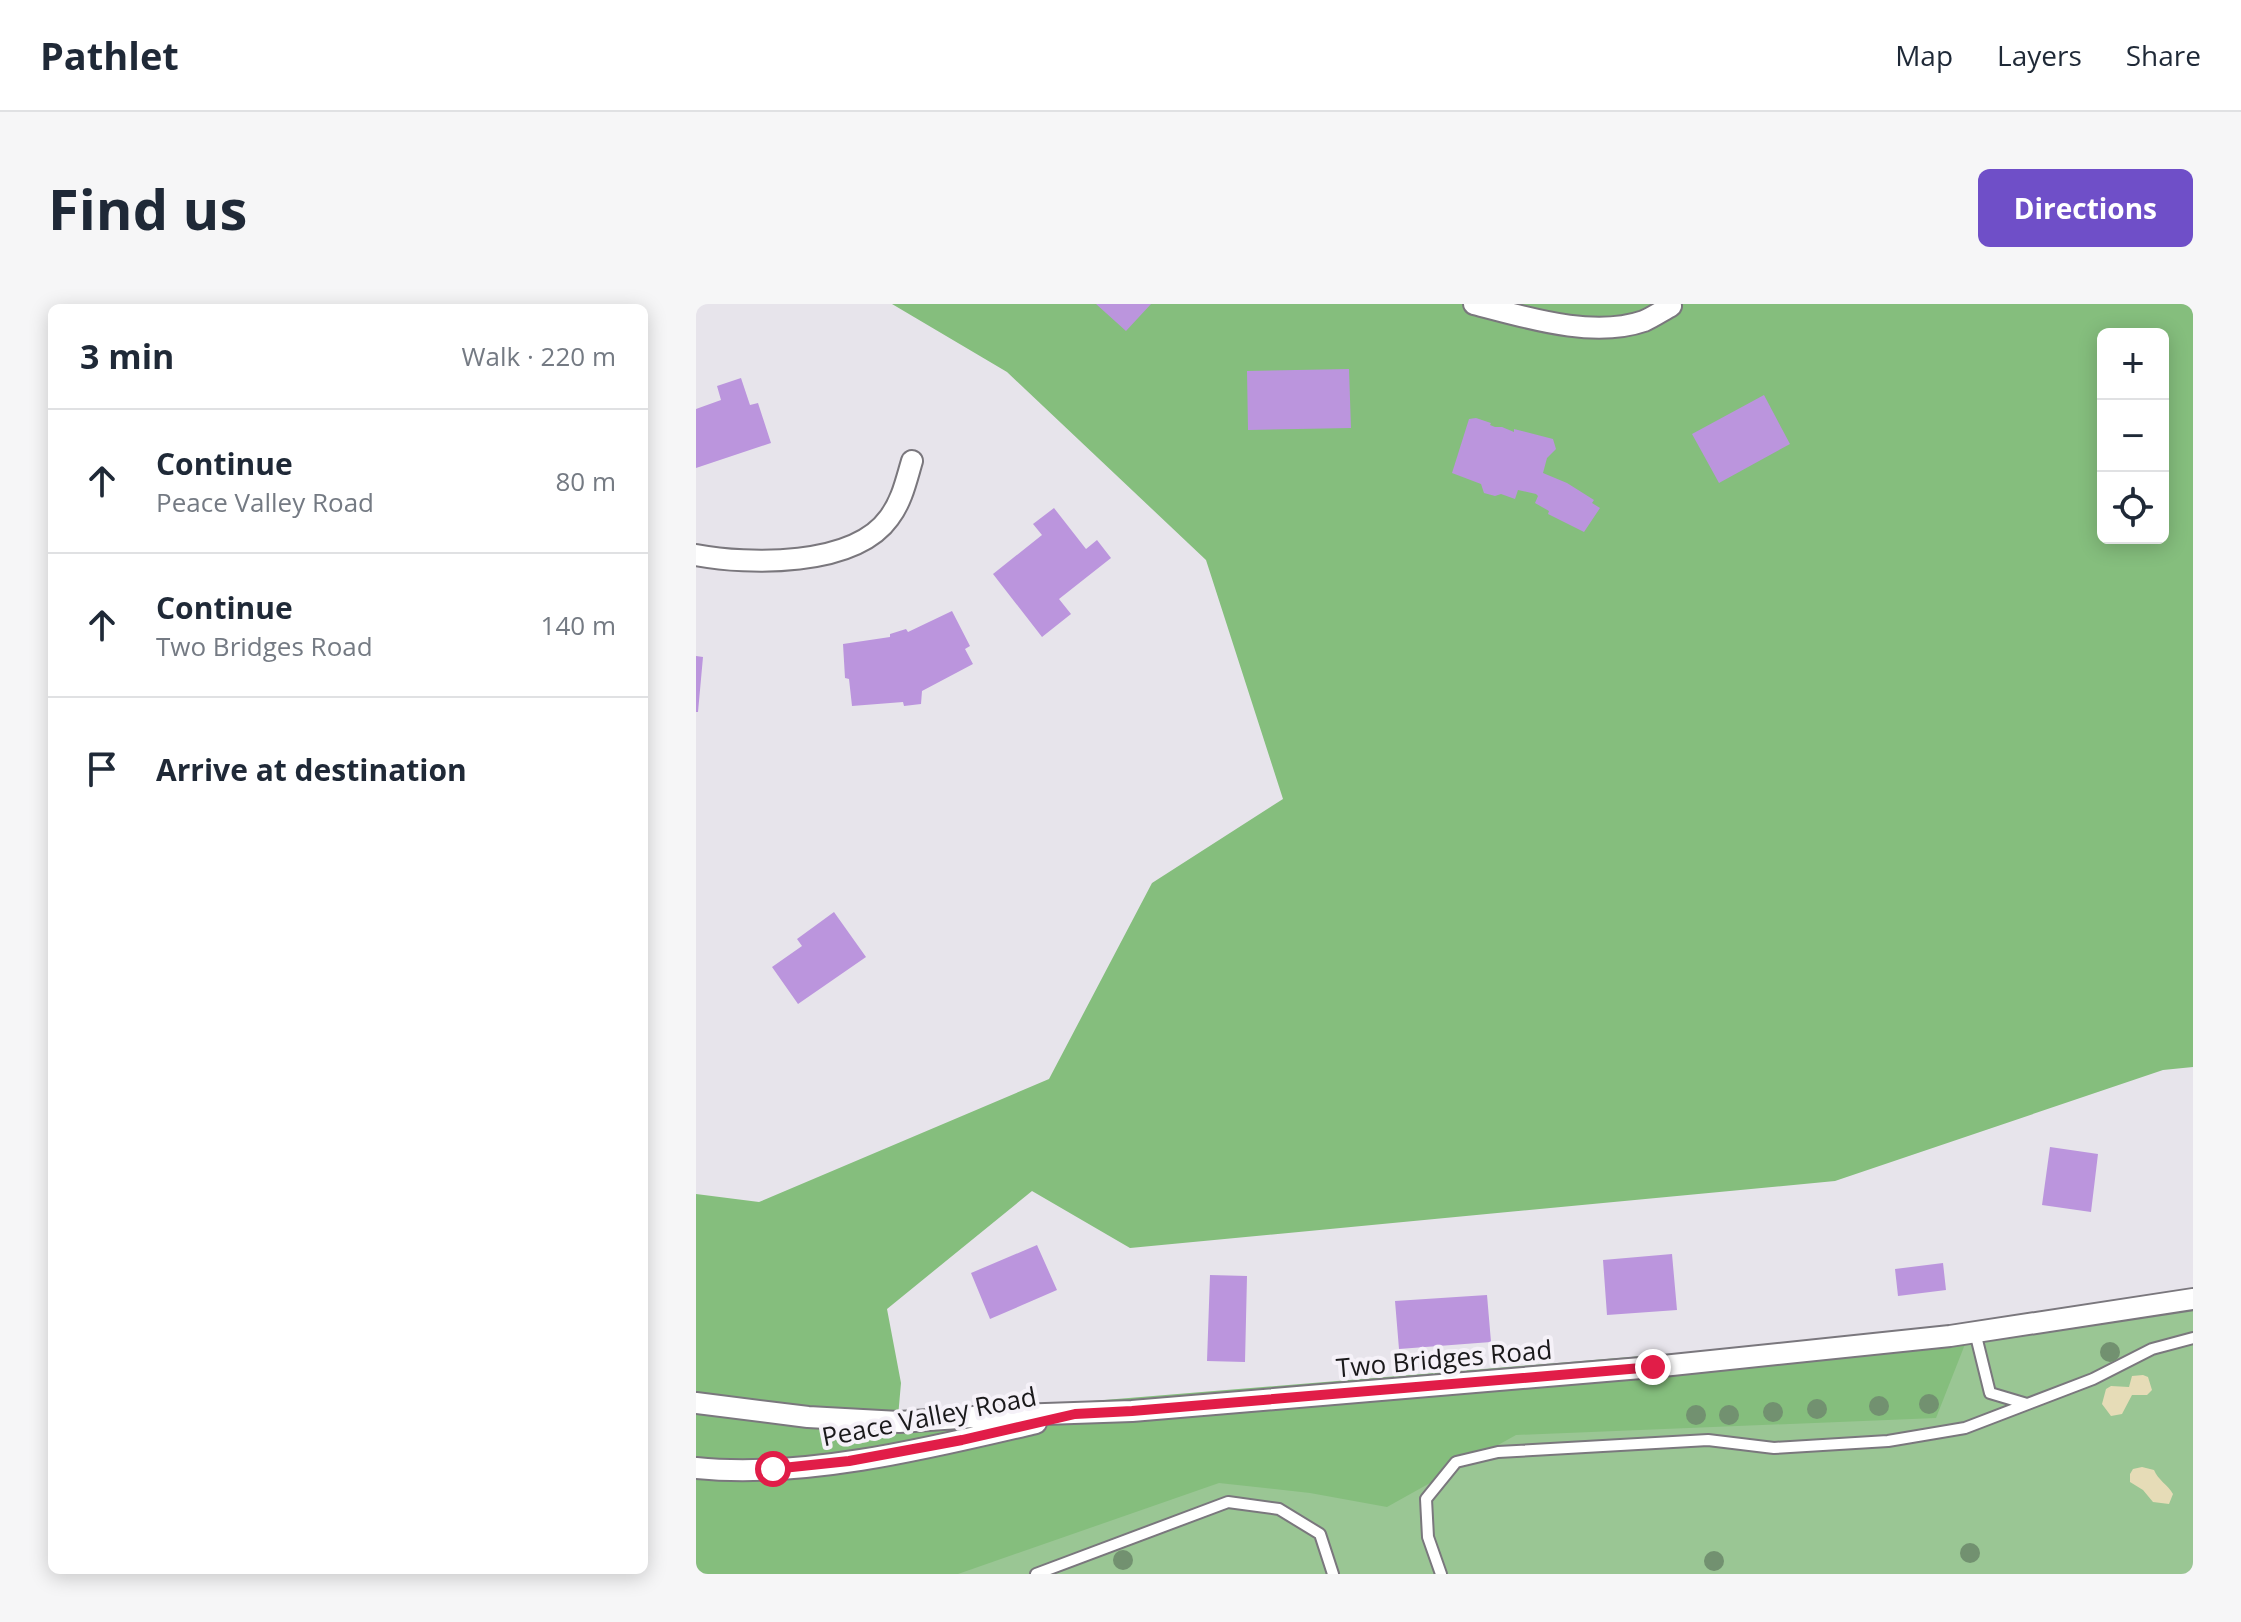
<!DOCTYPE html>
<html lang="en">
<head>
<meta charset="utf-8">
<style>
	body { margin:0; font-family:"Open Sans",sans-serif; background:#f6f6f7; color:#1f2937 }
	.controls { position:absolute; right:24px; top:24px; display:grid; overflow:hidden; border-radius:12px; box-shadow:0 4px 20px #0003 }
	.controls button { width:72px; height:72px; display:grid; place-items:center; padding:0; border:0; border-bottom:2px solid #e0e1e3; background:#fff; color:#1f2937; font:40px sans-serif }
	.stop { position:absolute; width:24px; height:24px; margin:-18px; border:6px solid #e11d48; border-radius:50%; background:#fff }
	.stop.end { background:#e11d48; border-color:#fff; box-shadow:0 2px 8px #0008 }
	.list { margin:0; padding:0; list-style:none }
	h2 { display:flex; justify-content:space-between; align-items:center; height:104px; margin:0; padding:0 32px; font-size:34px }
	h2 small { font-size:26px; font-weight:400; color:#747a83 }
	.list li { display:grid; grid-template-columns:52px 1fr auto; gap:24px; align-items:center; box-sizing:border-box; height:144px; padding:0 32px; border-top:2px solid #e0e1e3 }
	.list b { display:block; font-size:30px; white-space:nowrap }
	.list p { margin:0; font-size:26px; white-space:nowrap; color:#747a83 }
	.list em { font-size:26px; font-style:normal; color:#747a83 }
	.icon { flex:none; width:44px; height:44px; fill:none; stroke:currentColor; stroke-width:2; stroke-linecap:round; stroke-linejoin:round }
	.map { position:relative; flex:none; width:1497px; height:1270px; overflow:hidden; border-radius:12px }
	header { display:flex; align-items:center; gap:48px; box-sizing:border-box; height:112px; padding:0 40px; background:#fff; border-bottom:2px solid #e0e1e3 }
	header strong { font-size:38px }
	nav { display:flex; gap:44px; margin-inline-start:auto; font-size:28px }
	.intro { display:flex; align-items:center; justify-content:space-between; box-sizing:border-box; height:192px; padding:0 48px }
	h1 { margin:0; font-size:56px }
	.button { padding:20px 36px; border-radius:12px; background:#6f4fc8; color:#fff; font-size:28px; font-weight:700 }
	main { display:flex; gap:48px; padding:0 48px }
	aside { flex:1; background:#fff; border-radius:12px; box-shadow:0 4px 20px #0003 }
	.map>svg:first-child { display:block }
	.green { fill:#9ac694 }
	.forest { fill:#85be7d; fill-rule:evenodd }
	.sand { fill:#e6dcb7 }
	.building { fill:#bb95dd }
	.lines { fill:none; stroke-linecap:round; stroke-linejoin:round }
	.service-casing { stroke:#7a777d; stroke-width:14 }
	.minor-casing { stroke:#7a777d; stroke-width:24 }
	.service { stroke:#fff; stroke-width:10 }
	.minor { stroke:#fff; stroke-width:20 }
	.tree { fill:#729170 }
	.route { stroke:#e11d48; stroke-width:10 }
	.labels { text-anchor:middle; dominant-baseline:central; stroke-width:8; stroke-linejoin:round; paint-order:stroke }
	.street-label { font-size:26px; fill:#1a191b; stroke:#f5f1f8 }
</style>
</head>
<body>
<header>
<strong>Pathlet</strong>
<nav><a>Map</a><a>Layers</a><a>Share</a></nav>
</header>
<div class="intro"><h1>Find us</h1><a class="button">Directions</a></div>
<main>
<aside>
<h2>3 min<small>Walk · 220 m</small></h2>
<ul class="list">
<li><svg class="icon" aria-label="ahead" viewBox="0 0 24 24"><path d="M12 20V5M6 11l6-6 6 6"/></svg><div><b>Continue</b><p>Peace Valley Road</p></div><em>80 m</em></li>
<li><svg class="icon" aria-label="ahead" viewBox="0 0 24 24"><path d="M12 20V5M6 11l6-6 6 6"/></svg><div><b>Continue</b><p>Two Bridges Road</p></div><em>140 m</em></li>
<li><svg class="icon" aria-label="arrive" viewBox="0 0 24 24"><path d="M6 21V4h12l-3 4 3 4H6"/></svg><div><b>Arrive at destination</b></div></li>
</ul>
</aside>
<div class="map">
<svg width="1497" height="1270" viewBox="0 0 1497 1270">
	<rect width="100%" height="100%" fill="#e7e4eb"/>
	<!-- green -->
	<path class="green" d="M1497,1004V1270H124L344,1118Z"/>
	<!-- forest -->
	<path class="forest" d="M196,0H1497V763L1467,766L1139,877L434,944L336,887L191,1005L205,1079L202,1113L1275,1025L1240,1114L820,1131L691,1203L614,1189L523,1179L262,1270H0V890L63,898L353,775L456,579L587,495L510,256L311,68ZM1407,30H1467V234H1407Z"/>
	<!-- sand -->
	<path class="sand" d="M1447,1071L1452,1073L1456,1086L1451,1091H1436L1426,1110L1415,1112L1406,1100L1410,1085L1415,1082L1433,1083L1436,1072Z
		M1446,1163L1458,1166C1462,1176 1472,1181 1477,1190L1473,1200L1457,1198L1447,1186L1434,1178V1170L1437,1165Z"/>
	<!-- building -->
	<path class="building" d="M400,0H455L430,27Z
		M653,65L655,124L552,126L551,67Z
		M45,74L54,101L62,99L75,139L0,164V105L25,96L21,82Z
		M1068,91L1094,140L1023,179L996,130Z
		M780,114L795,119L794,121L799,123H806L818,128V125L857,135L860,145L851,154L847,169L871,179L898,196L896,199L904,204L888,228L852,210L853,207L839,199L842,192L840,190L822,186L819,195L805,190L799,192L788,189L785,180L756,169L773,115Z
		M358,204L390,245L401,236L415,254L363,295L375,310L346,333L297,270L346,231L337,220Z
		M256,307L274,342L269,345L277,360L226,387L225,400L208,402L207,398L156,402L153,375L149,374L147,340L194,333V330L210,325L212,328Z
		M0,352L7,353L2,408H0Z
		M138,608L170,653L102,700L76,663L106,642L101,635Z
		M1354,843L1402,850L1395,908L1346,901Z
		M341,941L361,986L294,1015L275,969Z
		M976,950L981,1006L911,1011L907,956Z
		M1247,959L1250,986L1202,992L1199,965Z
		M514,971L551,972L549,1058L511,1057Z
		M791,991L795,1038L703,1045L699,997Z"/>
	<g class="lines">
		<defs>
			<path id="service" d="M1279,1028L1294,1089L1331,1100
				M340,1270L532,1198L583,1205L624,1230L637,1270
				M745,1270L732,1233L730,1195L760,1158L802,1148L1012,1136L1078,1144L1192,1137L1269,1124L1397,1075L1456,1045L1497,1034"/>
			<path id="minor" d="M778,0C829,13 896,35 948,17C957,13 966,7 975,2
				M0,251C52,261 158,263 193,214C206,197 210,177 216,157
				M0,1099L112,1113L203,1118L293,1112L436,1107L957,1063L1254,1032L1497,995
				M0,1164C108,1175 234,1144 340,1119"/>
		</defs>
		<!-- service casing -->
		<use href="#service" class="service-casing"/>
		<!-- minor casing -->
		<use href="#minor" class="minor-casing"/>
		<!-- service -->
		<use href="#service" class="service"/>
		<!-- minor -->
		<use href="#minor" class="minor"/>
	</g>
	<!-- trees -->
	<g class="tree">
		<circle cx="1414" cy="1048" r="10"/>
		<circle cx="1233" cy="1100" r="10"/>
		<circle cx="1183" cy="1102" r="10"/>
		<circle cx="1121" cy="1105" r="10"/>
		<circle cx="1077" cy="1108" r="10"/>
		<circle cx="1000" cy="1111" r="10"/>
		<circle cx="1033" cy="1111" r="10"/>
		<circle cx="1274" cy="1249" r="10"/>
		<circle cx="427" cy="1256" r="10"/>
		<circle cx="1018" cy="1257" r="10"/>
	</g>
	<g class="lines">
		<!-- route -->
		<path class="route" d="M77,1165L153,1157L266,1136L379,1110L436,1107L957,1063"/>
	</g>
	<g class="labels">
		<!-- street labels -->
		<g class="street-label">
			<text transform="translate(748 1054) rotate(-5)">Two Bridges Road</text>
			<text transform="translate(233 1112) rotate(-11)">Peace Valley Road</text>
		</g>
	</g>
</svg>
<div class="controls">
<button>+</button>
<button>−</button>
<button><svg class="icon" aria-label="locate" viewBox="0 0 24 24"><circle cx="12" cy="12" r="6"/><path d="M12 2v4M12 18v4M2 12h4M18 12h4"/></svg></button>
</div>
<div class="stop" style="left:77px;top:1165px"></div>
<div class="stop end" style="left:957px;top:1063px"></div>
</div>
</main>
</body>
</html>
